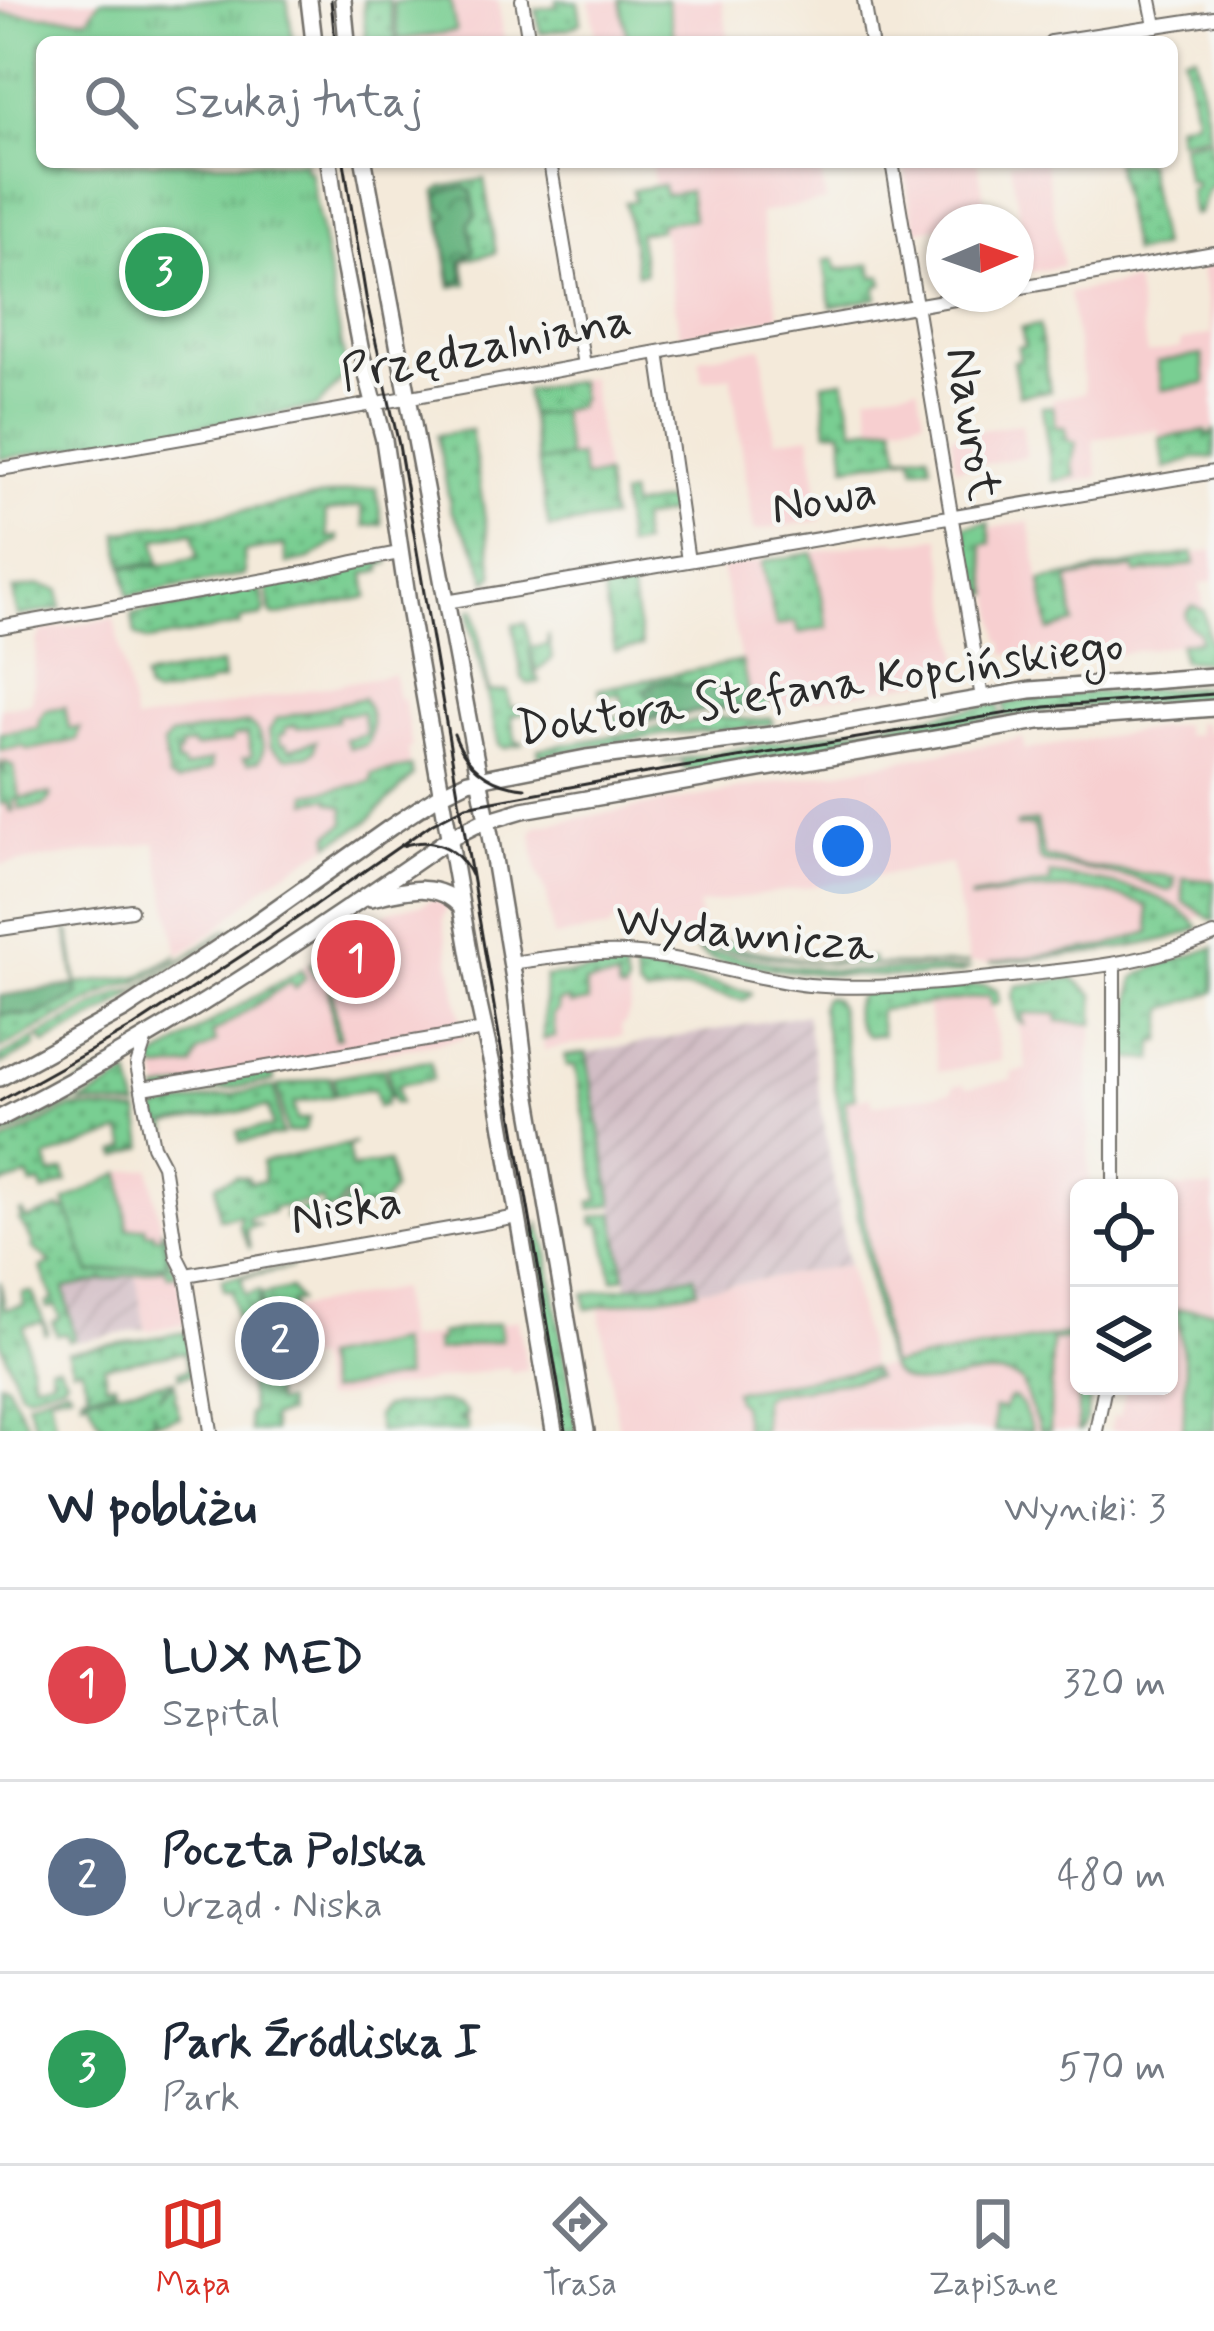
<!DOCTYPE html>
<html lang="pl">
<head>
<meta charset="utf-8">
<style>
	body { margin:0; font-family:Mynerve,sans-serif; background:#f2f2f3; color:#1f2937 }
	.controls { position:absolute; right:36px; bottom:36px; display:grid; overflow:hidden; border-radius:18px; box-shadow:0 3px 9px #0004 }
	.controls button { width:108px; height:108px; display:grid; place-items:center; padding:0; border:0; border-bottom:3px solid #e0e1e3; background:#fff; color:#1f2937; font:60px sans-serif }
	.compass { position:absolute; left:926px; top:204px; width:108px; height:108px; border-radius:50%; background:#fff; box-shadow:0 3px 9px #0004; rotate:88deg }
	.you { position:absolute; left:843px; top:846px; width:42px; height:42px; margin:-30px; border:9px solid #fff; border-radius:50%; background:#1a73e8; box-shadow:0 0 0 18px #1a73e833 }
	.badge { display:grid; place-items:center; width:78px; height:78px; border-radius:50%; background:#d93025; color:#fff; font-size:39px; font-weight:700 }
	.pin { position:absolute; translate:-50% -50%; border:6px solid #fff; box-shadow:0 3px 12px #0006 }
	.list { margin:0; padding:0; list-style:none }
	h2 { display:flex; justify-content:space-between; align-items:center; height:156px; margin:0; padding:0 48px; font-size:51px }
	h2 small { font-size:39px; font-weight:400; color:#747a83 }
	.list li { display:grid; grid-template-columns:78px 1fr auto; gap:36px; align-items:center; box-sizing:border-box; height:192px; padding:0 48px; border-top:3px solid #e0e1e3 }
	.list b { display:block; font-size:45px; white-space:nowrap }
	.list p { margin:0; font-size:39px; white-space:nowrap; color:#747a83 }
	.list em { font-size:39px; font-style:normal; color:#747a83 }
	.icon { flex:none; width:66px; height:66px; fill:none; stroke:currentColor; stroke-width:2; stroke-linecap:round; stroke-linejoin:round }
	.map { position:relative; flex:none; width:1214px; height:1431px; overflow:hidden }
	.search { position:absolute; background:#fff; box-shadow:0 3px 9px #0004; left:36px; right:36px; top:36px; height:132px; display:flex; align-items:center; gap:30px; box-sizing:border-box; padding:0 42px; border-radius:18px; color:#747a83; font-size:45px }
	.sheet { height:732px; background:#fff }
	nav { display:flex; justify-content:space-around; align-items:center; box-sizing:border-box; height:168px; border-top:3px solid #e0e1e3; background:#fff; font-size:33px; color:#747a83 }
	nav a { display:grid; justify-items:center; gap:6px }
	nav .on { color:#d93025 }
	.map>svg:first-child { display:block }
	.built { fill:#f7cfd0 }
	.industrial { fill:url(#industrial-furrows) }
	.grass { fill:url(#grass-dots); stroke:#527c5e; stroke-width:3 }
	.forest { fill:url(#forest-crowns); stroke:#466e54; stroke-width:3 }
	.park { fill:url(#park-tufts); stroke:#527c5e; stroke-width:3 }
	.pitch { fill:#79ce92; stroke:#527c5e; stroke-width:3 }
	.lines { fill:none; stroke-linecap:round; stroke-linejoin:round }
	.minor-casing { stroke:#716e68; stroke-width:16 }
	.major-casing { stroke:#716e68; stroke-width:20 }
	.minor { stroke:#fff; stroke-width:12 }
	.major { stroke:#fff; stroke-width:15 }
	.tram { stroke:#2b2b2b; stroke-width:3 }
	.labels { text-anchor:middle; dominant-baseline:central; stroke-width:9; stroke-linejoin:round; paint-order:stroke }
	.street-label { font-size:48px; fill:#2b2b2b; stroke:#f6f6f2 }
</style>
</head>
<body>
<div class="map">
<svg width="1214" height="1431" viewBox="0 0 1214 1431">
	<defs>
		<pattern id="industrial-furrows" width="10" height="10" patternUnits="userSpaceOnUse" patternTransform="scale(3)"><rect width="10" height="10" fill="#d2bdc5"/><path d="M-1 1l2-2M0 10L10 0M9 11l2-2" fill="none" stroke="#b4a3a9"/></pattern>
		<pattern id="grass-dots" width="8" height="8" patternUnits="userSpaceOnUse" patternTransform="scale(3)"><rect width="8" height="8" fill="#79ce92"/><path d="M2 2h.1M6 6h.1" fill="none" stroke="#63a777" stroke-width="1.8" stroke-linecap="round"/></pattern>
		<pattern id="forest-crowns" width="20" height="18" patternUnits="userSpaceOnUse" patternTransform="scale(3)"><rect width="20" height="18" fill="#62b17c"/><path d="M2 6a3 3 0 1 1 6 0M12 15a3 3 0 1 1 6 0" fill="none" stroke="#519066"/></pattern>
		<pattern id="park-tufts" width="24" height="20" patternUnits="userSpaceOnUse" patternTransform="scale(3)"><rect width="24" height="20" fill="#79ce92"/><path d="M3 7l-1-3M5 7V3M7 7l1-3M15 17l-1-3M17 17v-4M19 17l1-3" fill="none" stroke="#63a777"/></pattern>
	</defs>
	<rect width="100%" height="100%" fill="#f6f6f2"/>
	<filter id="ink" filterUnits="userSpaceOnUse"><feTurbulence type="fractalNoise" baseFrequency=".00833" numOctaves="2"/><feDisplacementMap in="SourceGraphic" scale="24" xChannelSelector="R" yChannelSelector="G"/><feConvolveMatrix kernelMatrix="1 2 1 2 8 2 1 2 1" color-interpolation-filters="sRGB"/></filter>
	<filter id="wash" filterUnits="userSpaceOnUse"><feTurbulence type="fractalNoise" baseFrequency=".004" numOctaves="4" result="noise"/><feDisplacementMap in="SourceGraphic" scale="48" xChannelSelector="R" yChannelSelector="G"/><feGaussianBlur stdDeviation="2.7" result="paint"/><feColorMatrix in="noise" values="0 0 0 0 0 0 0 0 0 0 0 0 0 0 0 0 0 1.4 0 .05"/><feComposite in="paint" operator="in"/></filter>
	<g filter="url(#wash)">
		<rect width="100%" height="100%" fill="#f4eada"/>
		<!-- built -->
		<path class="built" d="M0,0H100L88,18L0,13Z
			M389,0H498L504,40L508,42H395Z
			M590,0H722L729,42H597Z
			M651,162H819L826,201L760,213L779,317L680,335Z
			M903,162H978L987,218L944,222V226L915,231Z
			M1010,162H1045L1063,266L1030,272Z
			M1214,266V429L1160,438L1158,429L1093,439L1098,477L1065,483L1052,399L1085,393L1069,293L1135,281L1147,354L1181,348V341L1212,334L1201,269Z
			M762,347L775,440L810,435L822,520L754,531L731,376L702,380L699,358Z
			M590,377L613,519L548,530L524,389Z
			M918,386L924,418L872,427L867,394Z
			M1021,423L1027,456L955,469L951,436Z
			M1029,522L1040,581L1214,550V581L1200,584L1209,639L1053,665L1050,648L1005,655L1003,641H1000L984,546V529Z
			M940,537L960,660L932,666L934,680L752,711L721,568L861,544L896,540L898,543L912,542Z
			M114,618L135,722L394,674L398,698H403L407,719L412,748L408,749L410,766L372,773L373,781L338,787L351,832L267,884L216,930L179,955L155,843L0,865V708L31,703L37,639L42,631Z
			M1195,721L1204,724L1206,733L1214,732V881H1210L1214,910L1193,921L1107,946L989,963H969L951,864L698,905L704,944L613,921L611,928L553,937L547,895L537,871L534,852L532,832L536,826L1023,738L1025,750L1182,724L1185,736L1197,734Z
			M433,899L447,905L443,919L464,1038L161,1091L153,1061L392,910L421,905Z
			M623,968L631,1007L626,1021L621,1026L622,1036L544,1050L542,1031L545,977Z
			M1013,995L1081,1023L1094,1024L1089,1058V1188H1079V1283L1075,1291L1076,1307H1079V1332L1033,1341L1046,1431H619L599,1307L848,1265L871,1368L888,1366L844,1100L871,1096L873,1105L953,1091V1086L964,1084L966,1088L1012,1080L1011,1073L1027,1069Z
			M990,996L1002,1061L938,1072L927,1003Z
			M150,1168L167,1264L90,1273L65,1201L122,1172Z
			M1169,1188H1214V1310H1176L1186,1373L1183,1431H1110L1114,1415L1120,1417L1126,1386H1169Z
			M173,1266L177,1273L185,1324L146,1331L135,1274Z
			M399,1289L406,1340L518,1320L527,1370L511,1373L509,1367L323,1400L315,1358L244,1370L236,1319Z
			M1052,1339L1078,1340V1431H1050Z"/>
		<!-- industrial -->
		<path class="industrial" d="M806,1014L848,1265L630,1301L586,1053Z
			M136,1276L145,1329L76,1342L63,1288Z"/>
		<!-- grass -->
		<path class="grass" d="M363,0H389L396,42H366Z
			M557,0L578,2L581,22L570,28L540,33L536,9L556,6Z
			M1195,54L1210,134L1178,140L1176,124L1196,119L1184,56Z
			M1210,138L1214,183L1207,191L1199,213L1193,215L1189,189L1195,188L1194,181H1187L1181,144Z
			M1115,162H1146L1161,247L1132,253Z
			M484,179L496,253L463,260L467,284L451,287L436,193L442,187Z
			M663,185L665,195L689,191L693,219L660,223V229L638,233L645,273L637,274L625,202L635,201L633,190Z
			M834,259L837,270L871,264L873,277L882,276L883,284L876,287L877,298L831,307L824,261Z
			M1039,325L1050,391L1019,395L1013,361L1020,360L1018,347L1025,346L1021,328Z
			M844,380L854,429L894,424L900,456L928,452L931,465L915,468L912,456L846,466L842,430L827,431L823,383Z
			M578,381L581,400L577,401L578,407L551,412L559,459L579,456L584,478L605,475L611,518L549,528L525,390Z
			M1053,406L1056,427H1065L1067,440L1076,442L1072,465L1076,476L1053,481L1042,407Z
			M1214,429V458H1194L1165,469L1160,438L1206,431L1207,435L1212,434Z
			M471,430L494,576L487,581L477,552L451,511L437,435Z
			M376,487L382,524L365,526L361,506L325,512L328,538L338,536L339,540L310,559L287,564L284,545L244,552L245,575L128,596L124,567L156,566L198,557L193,532L156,539L159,563L123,565L118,533Z
			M629,494L631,507L668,500L670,513L640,519L642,544L626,547L621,496Z
			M988,522L991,543L982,545L990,594L986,595L976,579L964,529L965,526Z
			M813,553L828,627L799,633L796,622L776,626L762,565L765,561Z
			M1193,553L1195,564L1136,574L1134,568L1068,579L1074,623L1049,631L1041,581Z
			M388,558L389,563L381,565V571L365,574L368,597L275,616L271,613L267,588L272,582L312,575L314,587L323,586L322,574Z
			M630,584L642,646L615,651L603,589Z
			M39,585L59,590L61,609L17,616L13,590Z
			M258,585L261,588L265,611L262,616L241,619L240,625L148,641L135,635L132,614L204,602L207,596Z
			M1193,606L1204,611L1213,662L1182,660L1180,644L1200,640L1199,632C1187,626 1179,616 1193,606Z
			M475,609L489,692L507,691L510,707L524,708L525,713L511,716L516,742H522L523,744L504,748L499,745L470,623V610Z
			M525,623L531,648L547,645L548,634L552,659L537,672L529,648L532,668L540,682L528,684L522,678L513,625Z
			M742,661L750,702L767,699L769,708L752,711L717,709L617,727L614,717L624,714L621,695L600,694L599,689Z
			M221,664L223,680L209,683L207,686L155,696L147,692L144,678Z
			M1214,686V699L1067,708L1006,717L1004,703L1071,694Z
			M363,698C372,709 375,733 366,745L350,748L345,739L366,734L362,712L337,715V721L297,728L296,725L285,728V733L279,735L281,744H287L289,749L316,741L314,751L308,755L287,758L271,747L269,731L276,719Z
			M998,704L1001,717L695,770L682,769L685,768L682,760L663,762Z
			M65,707L69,729L80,728L77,740L29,750L23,746L0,751V733L39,728V720L46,710Z
			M718,717L753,720L771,718L773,724L740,729L672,733L539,756L538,749Z
			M248,723C262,731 267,747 259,761L248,763L243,758L252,756L247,734L233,736L232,741L194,748L192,744L180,747V753L176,754L177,764L182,763L184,769L211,760L212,768L178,782L169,778L163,745L170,736Z
			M5,762L14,767L19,798L50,794C52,809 31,807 20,809L18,799L13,800V811H10L7,803L0,804V763L4,770Z
			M411,767L413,776L366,823L330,844V834L345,823L344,807L330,802L329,798L308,802L307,794L372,782V774Z
			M1037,821L1044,856L1080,866L1175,877L1174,888L1168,891L1134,878L1043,862L1039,858L1034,826L1017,827V824Z
			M1050,874C1100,882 1168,887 1199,928C1142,952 1053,956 990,963L1107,946L1150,932L1147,906C1081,880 1038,889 971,899V896L1050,883Z
			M1183,878L1214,881V921L1183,901Z
			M369,924L380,936L370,941L367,931L331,955L335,977L330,979L340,1037L335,1038L327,979L315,976L309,965Z
			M228,929L230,930L110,1009L45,1044L39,1036L35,1040L36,1046L0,1065V1057L119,993L137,990Z
			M67,932H70L77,984L139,976L176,956V959L137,982L116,987L0,1049V1015L10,1013L23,1016L78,995Z
			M736,941L737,948L819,962L872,958L874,965L969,964C870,969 793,964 696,944Z
			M1214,947V992L1165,1009L1162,1041L1154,1042L1153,1060L1130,1059L1125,1054L1134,978C1156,963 1189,958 1214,947Z
			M697,949L784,965L843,971L968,969L962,973C889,980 820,977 748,965C731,963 707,962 697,949Z
			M634,967L751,992V995L744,1000L687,989L646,995L638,989Z
			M623,968L627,985L624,992L619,991L617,979L585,983L588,1002L570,1005L568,1000L557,1002L558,1010L553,1015L555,1037L543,1039L545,977Z
			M302,969L305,978L295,989L290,982L212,1034L216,1042L198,1053L193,1066L157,1070L153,1061L213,1021Z
			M1073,978L1094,995V1024L1058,1021L1057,1014L1022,1013L1024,1024L1018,1021L1013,995L1016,986Z
			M986,985L997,990L999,1001L996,1004L991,1005L989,996L881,1010L878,1013L882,1035L867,1036C854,1027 849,1003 863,993Z
			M826,997L834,999L839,1007L855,1098L844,1101L889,1365L1079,1332V1386H1093L1086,1419L1081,1430H1078V1340H1052L1050,1431H1040L1021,1381C982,1357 919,1405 891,1370C883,1359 881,1337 877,1323L821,1007L822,1001Z
			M586,1053L613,1204L591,1209L590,1202L599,1200L575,1065L567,1066L565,1056Z
			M430,1061L433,1079L397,1085L400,1103H394L387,1067Z
			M120,1066L128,1068L63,1107L0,1138V1127L111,1067Z
			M383,1068L390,1097L385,1098L386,1104L378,1106L374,1089L336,1095L334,1077Z
			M273,1072L274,1081L159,1101L158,1091Z
			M130,1075L138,1108L81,1103Z
			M330,1077L333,1096L294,1103L297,1120L309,1118L305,1130L300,1132L287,1133L278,1086Z
			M273,1087L275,1088L282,1135L240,1142L238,1131L273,1127L268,1107L167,1124L168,1133L160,1134L156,1110L161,1108Z
			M73,1107L139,1113L144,1147L118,1157L116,1153L128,1148L121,1132L46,1158L51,1175L64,1171L67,1182L44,1192L40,1183L32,1185L28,1176L0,1185V1144Z
			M355,1143L348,1146L351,1168L388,1162L393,1190L381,1205L341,1211L347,1199L355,1197L354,1194L344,1196L337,1209L327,1210L328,1214L285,1218L286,1212L311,1208L314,1211L324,1210L322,1200L274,1208L273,1212L248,1217V1221L258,1225L246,1228L250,1249L239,1226L240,1215L219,1218L216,1184L236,1176L248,1178L250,1183L264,1181L262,1162Z
			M60,1208L61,1211L68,1209L90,1273L166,1264L161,1230L166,1232L171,1264L177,1275L168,1276L165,1268L64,1288L75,1339L69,1341L66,1334L57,1335L52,1322L60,1318L55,1306L47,1308L46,1304L53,1299L41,1268L51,1263L33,1248V1242L19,1220L22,1218L20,1213L23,1212L27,1220Z
			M614,1213L625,1277L613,1280L601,1223L594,1224L593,1217Z
			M539,1222L547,1248L577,1431H562L530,1243L529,1224L531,1232L540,1230Z
			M293,1267L241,1278L245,1295L259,1291L262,1295L290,1289L299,1300L291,1302L292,1309L264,1314L260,1297L258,1299L259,1308H249L250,1317L236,1319L231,1290H224L222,1279Z
			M694,1276L697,1290L586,1309L584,1294Z
			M0,1281L5,1309L24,1305L22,1293L32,1292L48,1332L45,1334L43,1322L24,1326L33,1381L52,1378L50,1366L58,1365L66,1378L62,1383L27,1394L20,1391L0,1341Z
			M1176,1309L1214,1310V1431H1183L1186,1373Z
			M187,1332L194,1374L180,1377L179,1372L188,1370L185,1352L104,1366L106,1384L115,1383L116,1388L81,1395L88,1391L81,1367L73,1369L67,1352Z
			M242,1336L248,1370L265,1367L262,1346L266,1345L269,1359L289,1355L290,1363L269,1367L275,1403L285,1402L287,1414L271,1417L273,1431H250L248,1414L252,1413L240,1339Z
			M871,1369L876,1377L768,1394L762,1399L763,1431H745L741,1405L736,1400L734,1391Z
			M174,1380L158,1397L175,1383L176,1394L174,1396L180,1417L156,1422L153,1410L154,1422L104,1431L88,1398L82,1400L81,1397Z
			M0,1382L6,1383L31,1431H0Z
			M67,1386L71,1391L50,1395L56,1431H37L27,1401Z
			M1010,1398H1015L1023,1406L1032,1431H994V1408H1004Z
			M435,1402C447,1403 461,1402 467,1415L457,1420L466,1419L468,1431H378L376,1416L384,1407Z"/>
		<!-- forest -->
		<path class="forest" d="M465,187L472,192L476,215L469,223L474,251L461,261L464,280L452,284L442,223L449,215L439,205L438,197L445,191Z
			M669,680C675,682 680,684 686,685C709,685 700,672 723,694L739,692L746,699L744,708L732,706L630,722L628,720L658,712L655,701L646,695V689L652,684Z
			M75,985L78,995L37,1016L10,1013L0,1015V996Z"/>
		<!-- park -->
		<path class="park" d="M100,0H287L293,42H42V162H305V170L310,171L347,374L317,407L0,459V13L88,18Z
			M560,411L568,457L538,462L530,416Z
			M121,1173L128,1229L145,1227L146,1233L153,1232L154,1237L162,1235L167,1264L90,1273L65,1201Z
			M499,1323L501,1340L436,1351L435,1341L440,1340L439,1334Z"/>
		<!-- pitch -->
		<path class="pitch" d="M411,0H450L456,31L399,40L393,3Z
			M620,0H667L675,42H628Z
			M1202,355L1206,383L1162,390L1157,362Z
			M398,1342L404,1377L328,1392L321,1358Z"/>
	</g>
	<g filter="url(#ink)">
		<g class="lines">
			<defs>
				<path id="minor" d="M522,0L529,42
					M864,0L871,42
					M1150,0L1155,25
					M1051,42L1214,17
					M550,162L584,365
					M892,162L982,698
					M1016,288L1214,253
					M658,352L688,561
					M0,469C329,415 656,350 984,294
					M446,602L1214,472
					M0,627L299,574C333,568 366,558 401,553
					M0,929L131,910
					M511,963C554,957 596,950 639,954C696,959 751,979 809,985C870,990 931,984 991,978C1067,970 1143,966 1214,935
					M147,1035L137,1065L153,1146L163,1165L177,1257L186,1275L211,1431
					M143,1088L484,1030
					M1114,1188V965
					M186,1275L518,1217
					M1096,1431L1105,1386"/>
				<path id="major" d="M309,0L314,42
					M343,0L347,42
					M329,162L341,249L361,352L384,440L408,603L477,996L493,1069L554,1431
					M364,162L491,841L515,985L527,1086L586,1431
					M371,898C402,891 437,879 461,907
					M0,1078L124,1010L251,926L391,827L441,794L468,781L586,758L771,735L1030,690L1214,676
					M0,1118C158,1038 305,939 450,838L480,823L523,810L1039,721L1214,708"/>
			</defs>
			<!-- minor casing -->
			<use href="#minor" class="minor-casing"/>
			<!-- major casing -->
			<use href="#major" class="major-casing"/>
			<!-- minor -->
			<use href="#minor" class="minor"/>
			<!-- major -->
			<use href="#major" class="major"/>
			<!-- tram -->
			<path class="tram" d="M331,0L335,42
				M344,162L367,303L399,445L566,1431
				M454,734C466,767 490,785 525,788
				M402,846C432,836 457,846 471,875
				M0,1101L133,1027L264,941L433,823L466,806L641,774L1045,707L1214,694"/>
		</g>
	</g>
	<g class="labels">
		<!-- street labels -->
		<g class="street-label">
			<text transform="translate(486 348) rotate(-11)">Przędzalniana</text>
			<text transform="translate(972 424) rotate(81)">Nawrot</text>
			<text transform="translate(824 501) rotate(-10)">Nowa</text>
			<text transform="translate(820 688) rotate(-8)">Doktora Stefana Kopcińskiego</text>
			<text transform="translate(745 934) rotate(6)">Wydawnicza</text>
			<text transform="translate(346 1211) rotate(-10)">Niska</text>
		</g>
	</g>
</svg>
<div class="controls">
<button><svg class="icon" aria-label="locate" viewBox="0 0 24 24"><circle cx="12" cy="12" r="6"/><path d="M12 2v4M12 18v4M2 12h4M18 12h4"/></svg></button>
<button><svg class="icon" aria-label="layers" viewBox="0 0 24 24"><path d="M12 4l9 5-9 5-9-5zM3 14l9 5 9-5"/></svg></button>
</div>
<svg class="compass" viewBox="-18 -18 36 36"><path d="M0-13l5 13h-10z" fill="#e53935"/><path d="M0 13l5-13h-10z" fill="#747a83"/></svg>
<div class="you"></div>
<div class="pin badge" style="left:356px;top:959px;background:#e0444e">1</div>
<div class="pin badge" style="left:280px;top:1341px;background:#5c6f8a">2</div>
<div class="pin badge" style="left:164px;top:272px;background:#2e9e5b">3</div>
<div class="search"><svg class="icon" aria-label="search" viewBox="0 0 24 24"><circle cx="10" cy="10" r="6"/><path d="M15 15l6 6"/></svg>Szukaj tutaj</div>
</div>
<section class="sheet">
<h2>W pobliżu<small>Wyniki: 3</small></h2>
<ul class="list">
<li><span class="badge" style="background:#e0444e">1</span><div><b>LUX MED</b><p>Szpital</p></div><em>320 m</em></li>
<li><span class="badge" style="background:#5c6f8a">2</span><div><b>Poczta Polska</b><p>Urząd · Niska</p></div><em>480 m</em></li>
<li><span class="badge" style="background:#2e9e5b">3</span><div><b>Park Źródliska I</b><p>Park</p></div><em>570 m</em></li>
</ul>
</section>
<nav>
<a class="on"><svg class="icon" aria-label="map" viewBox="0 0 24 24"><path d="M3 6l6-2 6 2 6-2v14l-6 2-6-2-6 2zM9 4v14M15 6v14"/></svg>Mapa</a>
<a><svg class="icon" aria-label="directions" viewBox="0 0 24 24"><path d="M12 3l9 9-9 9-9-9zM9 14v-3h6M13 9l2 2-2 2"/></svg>Trasa</a>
<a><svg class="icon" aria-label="saved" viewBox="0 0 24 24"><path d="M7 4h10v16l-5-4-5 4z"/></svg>Zapisane</a>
</nav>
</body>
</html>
